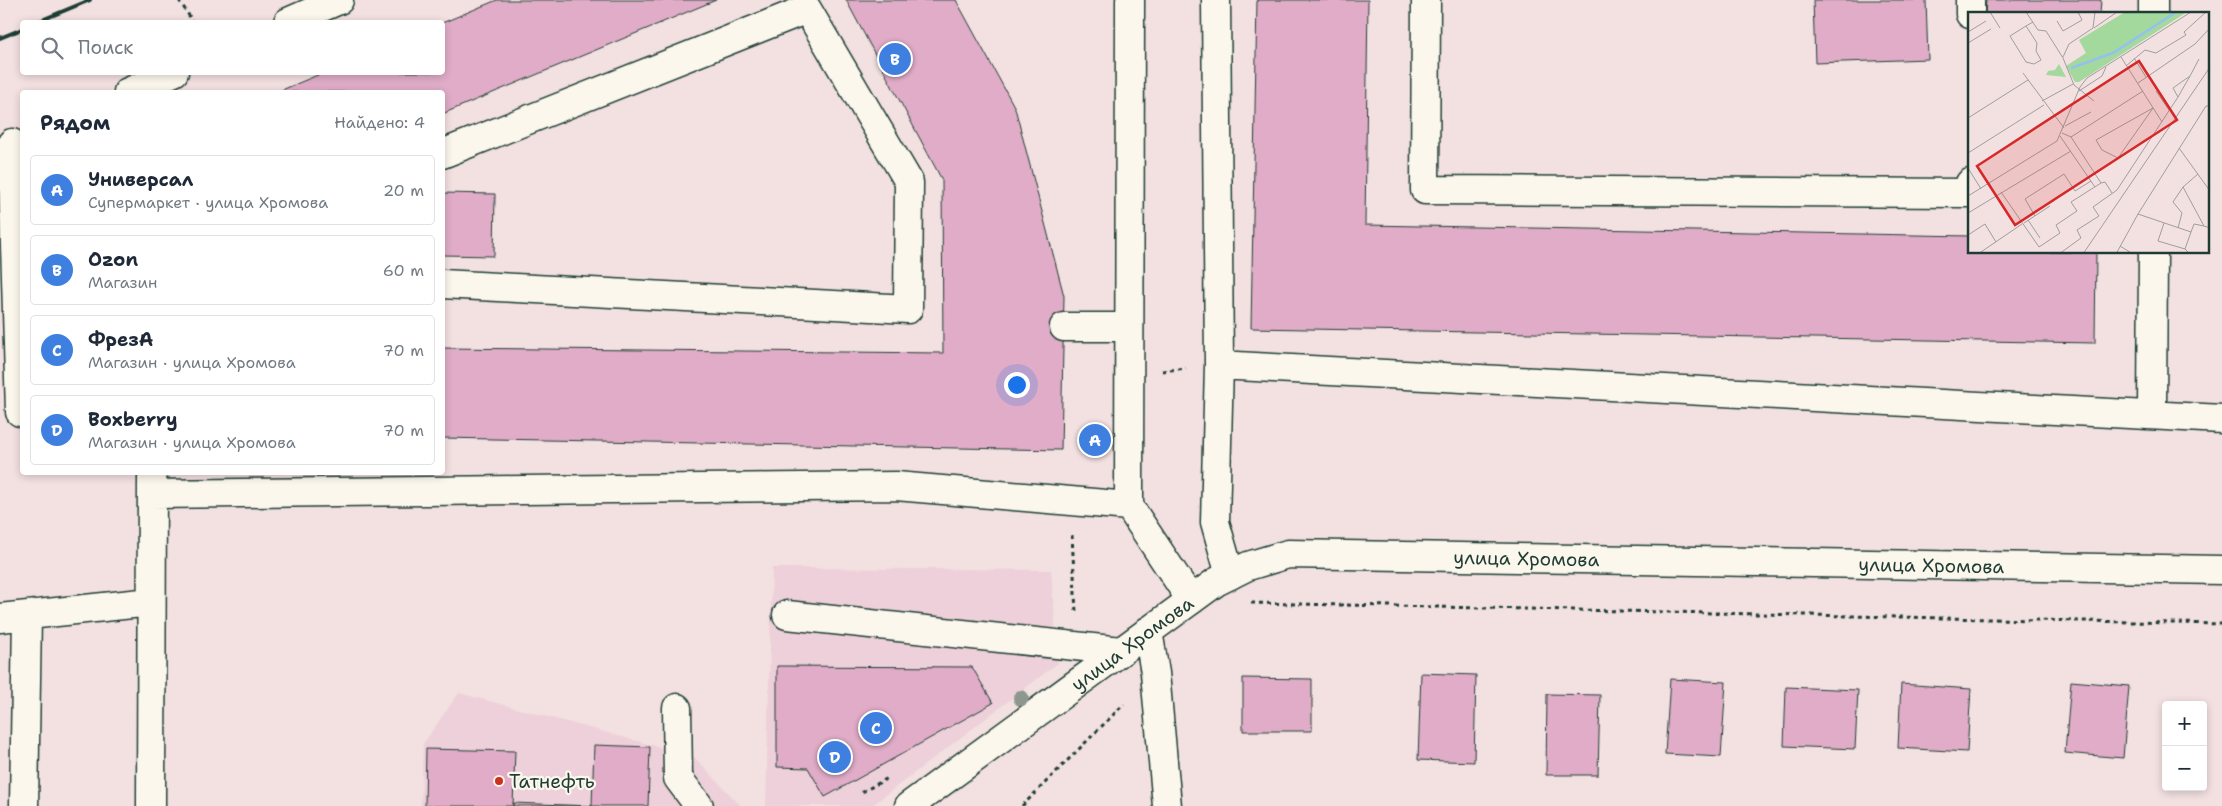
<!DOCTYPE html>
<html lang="ru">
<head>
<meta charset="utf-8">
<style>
	body { margin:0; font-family:"Shantell Sans",sans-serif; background:#f2f2f3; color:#1f2937 }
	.controls { position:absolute; right:15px; bottom:15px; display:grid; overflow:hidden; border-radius:5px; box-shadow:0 2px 8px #0003 }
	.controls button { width:45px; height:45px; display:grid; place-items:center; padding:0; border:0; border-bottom:1px solid #e0e1e3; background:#fff; color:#1f2937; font:25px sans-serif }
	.you { position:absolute; left:1016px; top:384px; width:18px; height:18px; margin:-12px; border:4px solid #fff; border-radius:50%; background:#1a73e8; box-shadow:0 0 0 8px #1a73e833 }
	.badge { display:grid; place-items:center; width:32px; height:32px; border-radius:50%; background:#2563eb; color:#fff; font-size:16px; font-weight:700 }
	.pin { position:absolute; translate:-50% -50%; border:2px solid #fff; box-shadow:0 1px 5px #0006 }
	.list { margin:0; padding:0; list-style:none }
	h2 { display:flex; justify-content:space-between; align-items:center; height:65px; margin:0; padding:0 20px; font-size:21px }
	h2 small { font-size:16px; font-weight:400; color:#747a83 }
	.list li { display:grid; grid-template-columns:32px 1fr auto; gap:15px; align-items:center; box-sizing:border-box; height:70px; margin:0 10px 10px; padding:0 10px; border:1px solid #e0e1e3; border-radius:5px }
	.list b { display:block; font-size:19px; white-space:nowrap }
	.list p { margin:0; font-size:16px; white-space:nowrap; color:#747a83 }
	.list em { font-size:16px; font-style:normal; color:#747a83 }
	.icon { flex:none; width:28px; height:28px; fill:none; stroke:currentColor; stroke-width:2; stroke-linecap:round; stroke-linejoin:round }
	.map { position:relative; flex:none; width:2222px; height:806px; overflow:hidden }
	.search { position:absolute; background:#fff; box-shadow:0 2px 8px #0003; left:20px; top:20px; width:425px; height:55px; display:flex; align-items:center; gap:12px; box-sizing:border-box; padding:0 18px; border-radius:5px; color:#747a83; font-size:19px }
	.panel { position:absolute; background:#fff; box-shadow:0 2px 8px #0003; left:20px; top:90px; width:425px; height:385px; border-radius:5px }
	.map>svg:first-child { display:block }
	.built { fill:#edd0d9 }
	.building { fill:#e0acc7; stroke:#1f3d34 }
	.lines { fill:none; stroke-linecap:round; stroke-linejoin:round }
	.minor-casing { stroke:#1f3d34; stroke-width:31 }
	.major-casing { stroke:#1f3d34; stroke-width:31 }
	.path { stroke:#1f3d34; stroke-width:3; stroke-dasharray:4 4; stroke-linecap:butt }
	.minor { stroke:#fbf7ec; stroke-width:28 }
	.major { stroke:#fbf7ec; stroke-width:28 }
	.rail { stroke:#1f3d34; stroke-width:4 }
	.tree { fill:#8d978d }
	.poi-dot { fill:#c8321e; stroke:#fbf7ec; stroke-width:2 }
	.labels { text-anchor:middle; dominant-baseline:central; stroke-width:4.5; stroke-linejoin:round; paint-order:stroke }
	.street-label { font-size:19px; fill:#1f3d34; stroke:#fbf7ec }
	.poi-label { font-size:19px; fill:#1f3d34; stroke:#fbf7ec; text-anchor:start }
	.inset-river { fill:none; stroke:#94c1ee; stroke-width:2.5 }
	.inset-road { fill:none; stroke:#9e9f9c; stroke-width:1 }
	.view { fill:#d62828; fill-opacity:0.15; stroke:#d62828; stroke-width:2.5 }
	.inset-edge { fill:none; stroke:#1f3d34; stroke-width:2.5 }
</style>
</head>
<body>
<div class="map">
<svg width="2222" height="806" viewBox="0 0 2222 806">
	<rect width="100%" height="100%" fill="#f3e0e1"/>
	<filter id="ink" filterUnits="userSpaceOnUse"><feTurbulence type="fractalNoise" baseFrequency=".02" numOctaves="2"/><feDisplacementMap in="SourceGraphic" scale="10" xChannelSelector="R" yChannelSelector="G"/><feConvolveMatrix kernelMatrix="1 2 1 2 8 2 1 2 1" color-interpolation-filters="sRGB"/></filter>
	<g filter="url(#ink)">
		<!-- built -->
		<path class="built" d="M772,568L1051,570L1058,663L871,806H766Z
			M459,693L693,756L741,806H421L423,744Z"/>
		<!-- building -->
		<path class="building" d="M497,0H716L442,114V92H277L325,72H442V23Z
			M846,0H956L1015,108L1064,296L1061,450L442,438V348L943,353L942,180Z
			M1257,0H1368L1365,225L1970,236V252H2096L2095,343L1251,328Z
			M1813,0H1926L1928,59L1815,63Z
			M1986,0H2101L2100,14H1985Z
			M442,193L495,194L494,256L442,255Z
			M777,666L972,667L993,703L825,797L808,768L777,767Z
			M1421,673L1476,675L1474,762L1418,760Z
			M1243,678L1312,679V731H1243Z
			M1670,679L1726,682L1721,757L1665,754Z
			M2071,681L2129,686L2123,758L2065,753Z
			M1901,684L1971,689L1967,752L1898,748Z
			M1786,687L1858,690L1855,749L1784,746Z
			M1547,694L1600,695L1598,775H1546Z
			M594,745L650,747L648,806H513V803L592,806Z
			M426,749L515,751L513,806H425Z"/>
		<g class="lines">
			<defs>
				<path id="minor" d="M1130,0L1129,506L1191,600
					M1216,0L1219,365L1215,522L1230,575
					M1426,0L1425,190L1969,193L1970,183
					M1970,14V0
					M2153,14V0
					M288,22L339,0
					M128,92L174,72
					M12,143L20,412
					M442,154L807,9L909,182L908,309L442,284
					M1064,327H1129
					M1219,365L2222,419
					M2152,413L2153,252
					M152,494L896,486L1129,506
					M787,615L1121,651
					M0,618L151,602
					M1148,631L1155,673L1167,806
					M677,708L678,778L699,806
					M24,806L27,616
					M151,806L152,472"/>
				<g id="major">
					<path id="s1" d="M909,806L1216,582L1248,566L1288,554L2222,570"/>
				</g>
			</defs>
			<!-- minor casing -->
			<use href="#minor" class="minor-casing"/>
			<!-- major casing -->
			<use href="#major" class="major-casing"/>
			<!-- path -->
			<path class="path" d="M179,0L193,22
				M1162,371L1186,368
				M1072,535L1076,613
				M1251,603L2222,624
				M862,792L888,778
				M1022,806L1124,704"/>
			<!-- minor -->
			<use href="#minor" class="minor"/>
			<!-- major -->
			<use href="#major" class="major"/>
			<!-- rail -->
			<path class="rail" d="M37,22L90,0
				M0,38L22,29"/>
		</g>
		<!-- trees -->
		<circle class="tree" cx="1021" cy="698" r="8"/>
	</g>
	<!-- markers -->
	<circle class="poi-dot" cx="499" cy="781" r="5"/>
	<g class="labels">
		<!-- street labels -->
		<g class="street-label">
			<text stroke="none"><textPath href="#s1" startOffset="696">улица Хромова</textPath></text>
			<text stroke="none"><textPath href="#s1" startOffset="1101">улица Хромова</textPath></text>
			<text stroke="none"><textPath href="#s1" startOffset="276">улица Хромова</textPath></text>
		</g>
		<!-- poi labels -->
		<g class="poi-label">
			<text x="509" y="781">Татнефть</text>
		</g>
	</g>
	<!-- overview -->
	<g transform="translate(1968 12)">
		<rect width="241" height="241" fill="#f3e0e1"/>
		<path d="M157,0H219L111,70H107L98,54L118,41L111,28ZM91,52L98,65L78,63L80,59L87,58Z" fill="#a3d99c"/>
		<path class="inset-river" d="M103,56L145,41L208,0"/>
		<path class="inset-road" d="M22,0L32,16M58,0L70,18L78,19L95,46L106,73L126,89M89,9L95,19L114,8L110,0M58,14L69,31L68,39L73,48L66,52L58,50L42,24L58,14L65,10M126,16L149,0M0,20L18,9M0,31L23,17M95,45L101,32L125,16L127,0M153,45L194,110M166,46L178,65M158,54L177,38L188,41L218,23L216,20L238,0M55,61L96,116M222,64L205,76L210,85L222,64L231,47M170,71L227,32L242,16M111,79L134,64L138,55M188,79L201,98M74,89L105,72M185,96L150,146L134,138L128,128ZM0,106L60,68M97,114L123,100M92,124L127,175M103,125L175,79M211,136L242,179M0,141L76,93M0,156L13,177M133,171L137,170L144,181M215,175L230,162M33,180L71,235L92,221L88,213L109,199L103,190L133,171L103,125L94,121M0,184L89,129L112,75L119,66L223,0M0,201L103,139M170,202L223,220L217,237L220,240M67,204L57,187L96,162L107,179L123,169M60,208L72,226M56,211L82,194M196,211L190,229L217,237M210,216L214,201L205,190L215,175L236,214L242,216M223,220L226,212L236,214M0,223L17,212L28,230M152,234L165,242M10,242L54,212M91,242L113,226L109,218L131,204L125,195L149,178L210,85M115,242L242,55M148,242L170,202L238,94H242"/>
		<path class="view" d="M171,49L209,108L47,213L9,154Z"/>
		<rect width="241" height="241" class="inset-edge"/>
	</g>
</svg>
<div class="controls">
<button>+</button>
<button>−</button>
</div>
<div class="you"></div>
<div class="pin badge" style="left:1095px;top:440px;background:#3f7fe0">A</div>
<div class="pin badge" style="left:895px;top:59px;background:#3f7fe0">B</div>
<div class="pin badge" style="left:876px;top:728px;background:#3f7fe0">C</div>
<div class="pin badge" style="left:835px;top:757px;background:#3f7fe0">D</div>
<div class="search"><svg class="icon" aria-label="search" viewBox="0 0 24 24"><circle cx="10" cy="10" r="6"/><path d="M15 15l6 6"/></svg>Поиск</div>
<section class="panel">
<h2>Рядом<small>Найдено: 4</small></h2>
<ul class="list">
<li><span class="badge" style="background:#3f7fe0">A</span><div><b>Универсал</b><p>Супермаркет · улица Хромова</p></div><em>20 m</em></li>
<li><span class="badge" style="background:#3f7fe0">B</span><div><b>Ozon</b><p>Магазин</p></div><em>60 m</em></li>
<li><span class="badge" style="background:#3f7fe0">C</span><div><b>ФрезА</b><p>Магазин · улица Хромова</p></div><em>70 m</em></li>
<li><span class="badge" style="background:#3f7fe0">D</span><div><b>Boxberry</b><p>Магазин · улица Хромова</p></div><em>70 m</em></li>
</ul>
</section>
</div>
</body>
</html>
